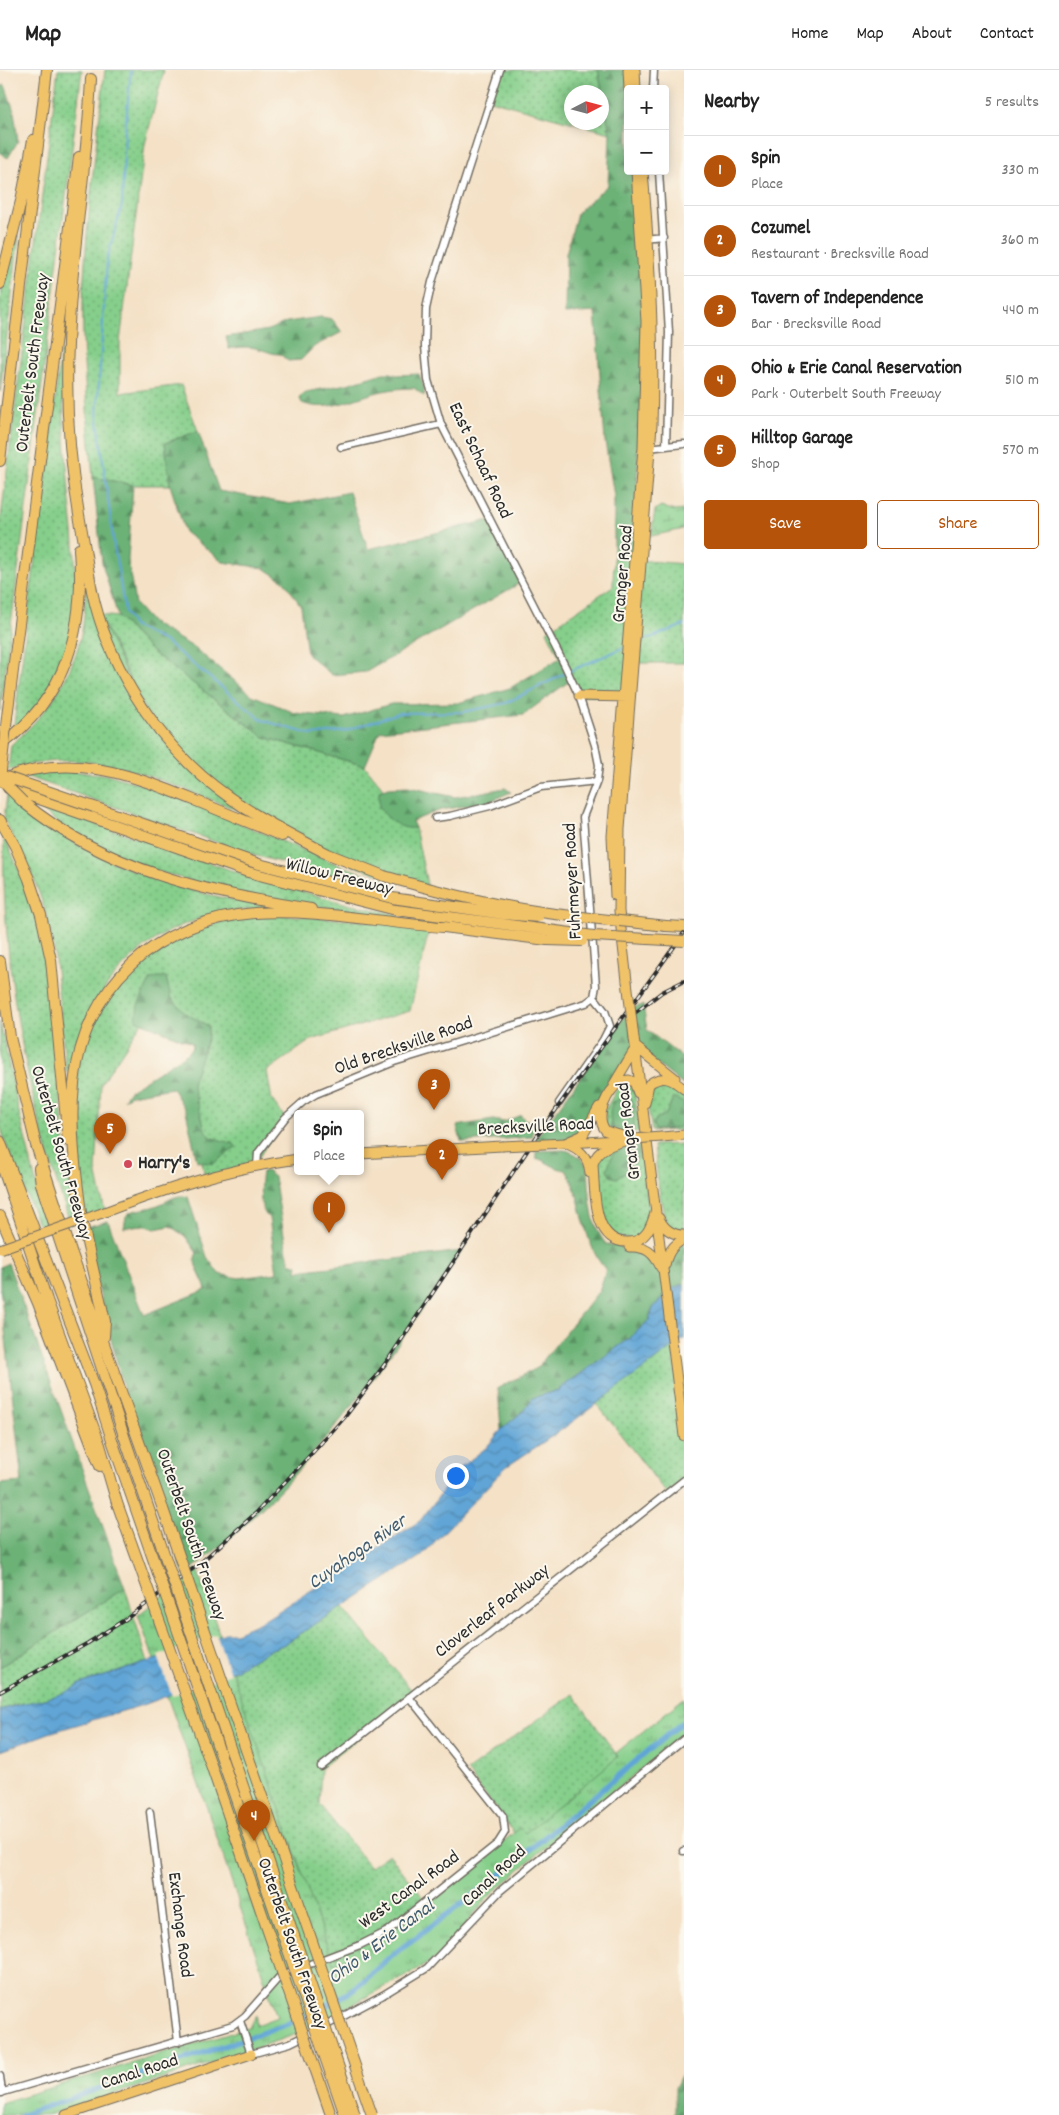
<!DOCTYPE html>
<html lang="en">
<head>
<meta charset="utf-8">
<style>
	body { margin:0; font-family:Dekko,sans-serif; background:#f2f2f2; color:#222 }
	.controls { position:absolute; right:15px; top:15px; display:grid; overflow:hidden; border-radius:5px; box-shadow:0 2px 12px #0003 }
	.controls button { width:45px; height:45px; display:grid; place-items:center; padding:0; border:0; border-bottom:1px solid #e0e0e0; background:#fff; color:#222; font:25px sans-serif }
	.compass { position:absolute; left:564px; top:15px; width:45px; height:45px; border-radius:50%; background:#fff; box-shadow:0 2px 12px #0003; rotate:84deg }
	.you { position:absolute; left:455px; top:1405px; width:18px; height:18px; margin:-12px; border:4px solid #fff; border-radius:50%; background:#1a73e8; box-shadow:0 0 0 8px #1a73e833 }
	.badge { display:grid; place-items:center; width:32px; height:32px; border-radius:50%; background:#b45309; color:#fff; font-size:16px; font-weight:700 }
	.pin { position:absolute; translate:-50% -41px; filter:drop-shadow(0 1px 2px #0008) }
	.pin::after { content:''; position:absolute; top:26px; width:18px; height:15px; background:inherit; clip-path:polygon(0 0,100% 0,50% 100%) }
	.popup { position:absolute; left:294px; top:1040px; width:70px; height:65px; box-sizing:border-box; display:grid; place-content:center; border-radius:5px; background:#fff; filter:drop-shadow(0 1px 4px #0005); font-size:16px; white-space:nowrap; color:#767676 }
	.popup b { font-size:19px; color:#222 }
	.popup::after { content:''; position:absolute; left:50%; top:100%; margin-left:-10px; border:10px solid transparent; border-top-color:#fff }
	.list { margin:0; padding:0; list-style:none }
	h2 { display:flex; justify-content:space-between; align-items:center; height:65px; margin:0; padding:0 20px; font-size:21px }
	h2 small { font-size:16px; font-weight:400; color:#767676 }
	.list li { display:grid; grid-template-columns:32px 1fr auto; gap:15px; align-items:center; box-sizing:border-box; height:70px; padding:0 20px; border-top:1px solid #e0e0e0 }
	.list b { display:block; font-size:19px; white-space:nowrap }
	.list p { margin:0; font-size:16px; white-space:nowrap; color:#767676 }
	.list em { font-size:16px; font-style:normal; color:#767676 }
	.actions { display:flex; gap:10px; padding:15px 20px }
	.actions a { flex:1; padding:11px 0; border:1px solid #b45309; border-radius:5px; text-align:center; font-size:18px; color:#b45309 }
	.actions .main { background:#b45309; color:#fff }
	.map { position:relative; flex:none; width:684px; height:2045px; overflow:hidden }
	header { display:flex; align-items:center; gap:30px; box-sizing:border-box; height:70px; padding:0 25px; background:#fff; border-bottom:1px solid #e0e0e0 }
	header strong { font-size:24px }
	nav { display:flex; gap:28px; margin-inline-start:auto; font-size:18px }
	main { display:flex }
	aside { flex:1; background:#fff }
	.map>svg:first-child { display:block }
	.grass { fill:url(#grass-dots); stroke:#587d5b; fill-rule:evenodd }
	.forest { fill:url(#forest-firs); stroke:#4c6e51 }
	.wetland { fill:url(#wetland-marsh); stroke:#587d5b }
	.park { fill:url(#park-tufts); stroke:#587d5b }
	.water { fill:url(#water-waves); stroke:#466880 }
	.pier { fill:#f4e1c6 }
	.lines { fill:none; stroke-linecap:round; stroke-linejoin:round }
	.stream { stroke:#61a5d6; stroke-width:2 }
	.canal { stroke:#61a5d6; stroke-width:5.5 }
	.minor-casing { stroke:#716b61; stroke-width:9 }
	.major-casing { stroke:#716b61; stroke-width:11 }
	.highway-casing { stroke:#716b61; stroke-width:12 }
	.minor { stroke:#fff; stroke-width:6 }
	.major { stroke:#f1c369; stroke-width:9 }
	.highway { stroke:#f1c369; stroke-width:10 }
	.rail-casing { stroke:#2b2b2b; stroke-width:4 }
	.rail { stroke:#fbf7ec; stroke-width:2; stroke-dasharray:5.5; stroke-linecap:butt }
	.major-bridge-casing { stroke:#716b61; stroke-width:11; stroke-linecap:butt }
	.highway-bridge-casing { stroke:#716b61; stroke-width:12; stroke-linecap:butt }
	.major-bridge { stroke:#f1c369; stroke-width:9 }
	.highway-bridge { stroke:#f1c369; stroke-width:10 }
	.poi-dot { fill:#d1495b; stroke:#fbf7ec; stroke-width:2 }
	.labels { text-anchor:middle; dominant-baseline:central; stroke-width:4; stroke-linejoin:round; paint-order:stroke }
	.street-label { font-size:19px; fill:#2b2b2b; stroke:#fbf7ec }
	.poi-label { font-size:19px; font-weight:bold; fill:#2b2b2b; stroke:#fbf7ec; text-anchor:start }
	.water-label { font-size:20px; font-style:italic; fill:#415c6f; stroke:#fbf7ec }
</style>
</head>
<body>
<header>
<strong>Map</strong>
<nav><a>Home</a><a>Map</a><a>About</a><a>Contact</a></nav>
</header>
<main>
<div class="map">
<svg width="684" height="2045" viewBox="0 0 684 2045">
	<defs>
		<pattern id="grass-dots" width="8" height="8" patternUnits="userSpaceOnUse" patternTransform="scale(1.25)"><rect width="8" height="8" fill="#86cf8b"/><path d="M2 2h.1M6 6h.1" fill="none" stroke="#6ea872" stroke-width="1.8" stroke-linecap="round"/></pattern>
		<pattern id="forest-firs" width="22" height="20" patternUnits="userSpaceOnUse" patternTransform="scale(1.25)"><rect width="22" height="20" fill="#6cb277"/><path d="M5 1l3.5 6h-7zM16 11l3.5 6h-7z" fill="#599162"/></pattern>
		<pattern id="wetland-marsh" width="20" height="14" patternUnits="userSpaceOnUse" patternTransform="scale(1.25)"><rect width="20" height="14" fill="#86cf8b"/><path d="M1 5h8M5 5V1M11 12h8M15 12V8" fill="none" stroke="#6ea872"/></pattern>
		<pattern id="park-tufts" width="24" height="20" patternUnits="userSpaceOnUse" patternTransform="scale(1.25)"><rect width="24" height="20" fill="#86cf8b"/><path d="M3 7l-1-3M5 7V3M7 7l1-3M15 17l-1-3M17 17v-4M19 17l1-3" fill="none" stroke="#6ea872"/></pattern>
		<pattern id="water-waves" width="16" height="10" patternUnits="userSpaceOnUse" patternTransform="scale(1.25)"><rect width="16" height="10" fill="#61a5d6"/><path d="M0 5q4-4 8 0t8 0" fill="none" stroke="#5087ae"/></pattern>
	</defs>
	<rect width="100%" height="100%" fill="#fbf7ec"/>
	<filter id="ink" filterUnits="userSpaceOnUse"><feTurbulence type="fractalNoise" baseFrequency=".02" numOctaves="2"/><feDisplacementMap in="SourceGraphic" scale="10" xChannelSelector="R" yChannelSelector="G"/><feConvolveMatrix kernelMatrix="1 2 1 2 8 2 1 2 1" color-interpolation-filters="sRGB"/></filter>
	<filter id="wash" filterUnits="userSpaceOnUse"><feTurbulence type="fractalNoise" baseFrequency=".0096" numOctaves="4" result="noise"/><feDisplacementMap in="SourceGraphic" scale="20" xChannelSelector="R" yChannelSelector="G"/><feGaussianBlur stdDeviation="1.12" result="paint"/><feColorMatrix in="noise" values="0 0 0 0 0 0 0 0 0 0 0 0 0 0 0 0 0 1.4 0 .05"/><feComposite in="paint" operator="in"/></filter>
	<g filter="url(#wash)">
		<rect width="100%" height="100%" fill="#f4e1c6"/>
		<!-- grass -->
		<path class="grass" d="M58,0H82L0,641V455Z
			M105,0H164L145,74L120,272V323L181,315L198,361L165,373L170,415H133L93,407C87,341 80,274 84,207C88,138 97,69 105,0Z
			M500,0H598L610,63L490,30ZM572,22H602V52H572Z
			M19,165L0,322V228L14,177Z
			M63,281C62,329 65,375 69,422C74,474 82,528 67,580C58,612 35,638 13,662L61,282Z
			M614,488L684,494V593H633L623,626H579L547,561L613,516Z
			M87,511L90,526L146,646L238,738V740C158,711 96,673 8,700L11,675C44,647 70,612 80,569C85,550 85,531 87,511Z
			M99,545L118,547L151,581L264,667L365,696L415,758L428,819L354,796L216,717L146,642Z
			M69,701L110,705L163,721L344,797L386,810L389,821L257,786L25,706L41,703Z
			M7,724C66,777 140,809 219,827C238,831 257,833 275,838C248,839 222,841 196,850C129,872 80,935 71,1004L66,1001L54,879L45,840L33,806L4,749Z
			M29,731L254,808L351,835L396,844L398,848L239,824L156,801L83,771Z
			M4,765L34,836L41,861L50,910L65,1078L74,1144L68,1146C27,1030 0,888 4,765Z
			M255,843L430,856L410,941L311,970L267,1001L272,1030L285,1048L275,1061L256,1092L205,1108L188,1014L192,973L142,952L101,1014L96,1100L105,1142L82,1151L76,1108L78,987L113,913L171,866Z
			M0,952L20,1047L46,1154L39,1156L5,1072L0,1054Z
			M665,1011L684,1022V1060L652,1061C649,1041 641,1019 665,1011Z
			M627,1014L634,1020L640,1062C627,1063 616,1065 606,1056L605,1040L619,1016Z
			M684,1074V1163C681,1162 675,1162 672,1160C660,1152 656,1090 654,1075Z
			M641,1076L650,1147L645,1161L632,1170L611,1165L601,1146L596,1097L599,1088L607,1080L616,1077Z
			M673,1277L684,1366V1410L667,1424L596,1333Z
			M125,1518L148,1592L80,1614L67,1623L26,1634H16L0,1641V1597Z
			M342,1536L414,1623L321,1698L319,1734L370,1797L389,1784L426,1831L366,1882L333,1894L232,1602L272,1579L283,1575Z
			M573,1624L619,1688L534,1758L525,1764L520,1758L514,1763L467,1701Z"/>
		<!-- forest -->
		<path class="forest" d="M598,0H628V101H636L645,225L634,489L614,488V426L605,371L595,242L565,244L566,184L577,143L608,115L610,63Z
			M5,15L14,41L18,71L8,88L0,83V17Z
			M321,247L332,249L342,262L315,276L301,290L288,291L280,284C271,284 267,281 259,279C250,276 238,277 229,279L226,267L268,260L287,252Z
			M383,303H391L396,305L419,304L424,317V326L414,318C404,318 393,319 383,321C358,326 328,344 302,333L299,327L306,322L347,314Z
			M198,361L219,421L290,434L349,422L368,479L490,450L522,512L366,602L332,605L307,584L301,536L284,511L264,498L223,492L185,462L170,415L165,373Z
			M93,407L133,415L128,490L135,534L152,553L193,577L252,625L295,643L344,648L391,634L458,633L510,618L560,588L571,610L523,645L380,661L365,696L264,667L151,581L118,547L102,493Z
			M408,717L455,727L505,718L511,722L488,732L441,740L412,751L415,758C399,760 388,749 379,737V721L389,718Z
			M158,907H166L171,927L185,943L208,956V967L192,1013L205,1060L210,1067L234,1074L236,1077L213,1094L197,1091L186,1041L172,1018L131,1025L124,1029L130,1020L185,985L192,978V973L136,950L138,935L150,910Z
			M643,935L647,960L684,989V1016L636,977L583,1065L565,1073L532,1074L630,939Z
			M674,1027L684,1034V1050L679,1057L665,1060H655L653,1054L656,1049L666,1044Z
			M631,1028L634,1037V1058L630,1060L611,1058L610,1042L612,1032L621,1029Z
			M521,1045L525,1050L533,1051L532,1067L464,1072L461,1071L457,1056L493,1050L504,1052Z
			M627,1077H637L639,1079C637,1095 630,1102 616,1108L610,1106L607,1099L613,1083Z
			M564,1080C575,1082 583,1088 588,1098C590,1124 589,1153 606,1174L625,1177L667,1189L684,1169V1214L674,1218L654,1236L649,1250L629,1269L558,1320L533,1328L524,1340L501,1360L498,1318L537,1298L599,1221L606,1200C581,1172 585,1131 566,1100C554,1099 547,1091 536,1088V1081Z
			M266,1101L274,1107L287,1182L290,1192L298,1195L297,1201L462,1181C382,1299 300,1420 184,1505L124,1320L83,1158L108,1151L144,1245L208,1219L206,1220C203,1208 190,1193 197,1183L185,1166L170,1156L155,1159C144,1154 135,1155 124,1158L126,1146L130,1142C138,1139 149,1139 158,1135C169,1131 176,1123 188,1127L207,1187L219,1204L239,1208L277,1203L269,1148C258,1139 260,1115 262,1102Z
			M8,1193L125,1518L0,1597V1414L22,1412L0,1216V1197Z
			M684,1999V2045H675V2018Z"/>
		<!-- wetland -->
		<path class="wetland" d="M661,436L674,441L684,440V459L651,466L655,440Z"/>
		<!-- park -->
		<path class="park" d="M197,1499L333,1893L366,1882L520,1758L525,1763L618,1687L616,1683L684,1628V1664L543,1779L487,1828L438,1888L300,1963L178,2004L48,2045H0V2033L248,1958L256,1945V1955L277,1947L207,1738L138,1545Z"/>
		<!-- water -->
		<path class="water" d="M684,1214V1269L560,1361L506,1397L421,1486L283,1575L272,1579L237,1599L146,1634L49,1663L0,1681V1641C27,1629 54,1632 80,1614L182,1581L225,1563H236L263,1551L420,1451L461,1397L486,1378L501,1360L524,1340L533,1328L558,1320L629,1269L649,1250L654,1236L674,1218Z"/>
		<!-- pier -->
		<path class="pier" d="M216,1564L230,1604L172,1626L158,1586Z"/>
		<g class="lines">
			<!-- stream -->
			<path class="stream" d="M131,0L125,61L122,135L107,189L97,343L114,476L125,542L133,556L166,572L262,650L312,665L345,661L399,643L463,642L506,633L566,603
				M637,573L684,555
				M570,601L623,578"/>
			<!-- canal -->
			<path class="canal" d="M22,2045L285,1955L311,1944L355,1919L392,1885L490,1813L684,1651"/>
		</g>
	</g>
	<g filter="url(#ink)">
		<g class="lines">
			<defs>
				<path id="minor" d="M500,0L432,212L426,239L425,276L428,310L441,354L565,596L579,626L595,675L599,695L597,711L583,747L596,916L594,927
					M653,19L654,0
					M659,101L669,262L666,376
					M646,170L664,168
					M341,377L441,354
					M648,378L684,374
					M435,748L450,746L490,736L541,717L597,711
					M559,1033L603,970L610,956L605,941L594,927
					M257,1096L258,1083L285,1048L303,1032L316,1024L394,992L586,933L594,927
					M321,1697L684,1410
					M150,1742L178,1972
					M683,1781H684
					M240,1951L251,1984L290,1973L325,1956L383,1925L427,1898L500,1821L684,1669
					M0,2006L2,2023
					M0,2023L233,1955L245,1946L281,1905L360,1875L388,1861L498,1773L505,1762L503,1746L409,1627"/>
				<path id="major" d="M628,0L629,19
					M635,0L636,19
					M579,626L628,627
					M615,826L612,766L643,378L646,251L636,101
					M627,911L619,841L620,759L652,355C655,270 650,186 643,101
					M634,968L684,1366
					M636,977L675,1008
					M614,1014L636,977
					M645,1033L649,1014C664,1004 672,1009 684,1019
					M662,1067L684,1065
					M630,1068L606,1061C593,1046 608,1021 621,1011L629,1010L634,1012L638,1023
					M633,1069C617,1073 598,1076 593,1094C595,1120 592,1174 629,1172C646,1171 651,1157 655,1143
					M565,1073C580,1079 588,1086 590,1103
					M565,1073L583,1065L599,1037
					M570,1073L617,1070
					M360,1084L502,1076
					M102,1143C165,1119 230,1098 298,1089
					M659,1148C664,1159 672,1165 684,1165
					M629,1177C646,1176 654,1183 661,1198
					M665,1195C668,1182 673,1175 684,1169
					M66,2045L251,1984"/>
				<path id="highway" d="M91,9C87,98 71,186 68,274C65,335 70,396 81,456C85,477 88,500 92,521C107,591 149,658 202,706C240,739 285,762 330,785
					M0,214L21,131L33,70
					M0,391L47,0
					M7,647L79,87
					M0,676C67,627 85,559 79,479
					M3,709C70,681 132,705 194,730C223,742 253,754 282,766
					M8,718L248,802L396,840
					M23,732C106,800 207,823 311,839
					M94,737L259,794L392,828
					M0,750L15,776L29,809L41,845L51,890L68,1071
					M323,782L384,806
					M666,856L684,857
					M0,891L10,967L36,1075L72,1184L163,1439
					M0,1071L94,1314L112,1370
					M0,1090L47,1230L100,1375L117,1433
					M39,1098L41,1114L124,1366
					M0,1146L38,1233L100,1396
					M82,1151L105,1251L104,1267
					M83,1158C77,1111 69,1062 74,1014C84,916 157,850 255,843C318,839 381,853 444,857"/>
			</defs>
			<!-- minor casing -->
			<use href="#minor" class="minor-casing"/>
			<!-- major casing -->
			<use href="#major" class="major-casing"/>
			<!-- highway casing -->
			<use href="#highway" class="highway-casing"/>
			<!-- minor -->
			<use href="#minor" class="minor"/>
			<!-- major -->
			<use href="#major" class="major"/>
			<!-- highway -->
			<use href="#highway" class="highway"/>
			<defs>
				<path id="rail" d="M631,946L662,922L684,911
					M0,1622L88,1573L126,1549L198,1495L256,1443L313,1382L344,1348L388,1290L537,1066L684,863"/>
			</defs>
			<!-- rail casing -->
			<use href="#rail" class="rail-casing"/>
			<!-- rail -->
			<use href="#rail" class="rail"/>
			<defs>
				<path id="major-bridge" d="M627,911L634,968
					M633,1069L662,1067
					M502,1076L565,1073
					M0,1179L102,1143"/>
				<path id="highway-bridge" d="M0,705L94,737
					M0,709L7,647
					M0,709L23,732
					M384,806C436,821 488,834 541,842C582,848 624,851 666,856
					M392,828L504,844L538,847
					M396,840L594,866L684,871
					M444,857L547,870L582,871
					M124,1366L355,2045
					M112,1370L345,2045
					M117,1433L210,1692L331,2045
					M163,1439L372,2045"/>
			</defs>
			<!-- major-bridge casing -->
			<use href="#major-bridge" class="major-bridge-casing"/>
			<!-- highway-bridge casing -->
			<use href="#highway-bridge" class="highway-bridge-casing"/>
			<!-- major-bridge -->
			<use href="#major-bridge" class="major-bridge"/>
			<!-- highway-bridge -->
			<use href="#highway-bridge" class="highway-bridge"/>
		</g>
	</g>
	<!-- markers -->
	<circle class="poi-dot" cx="128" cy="1094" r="5"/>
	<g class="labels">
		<!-- street labels -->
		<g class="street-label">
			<text transform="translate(34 293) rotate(-83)">Outerbelt South Freeway</text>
			<text transform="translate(479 391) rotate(65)">East Schaaf Road</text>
			<text transform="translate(624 504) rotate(-85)">Granger Road</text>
			<text transform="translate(339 808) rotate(14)">Willow Freeway</text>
			<text transform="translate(574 811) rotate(-93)">Fuhrmeyer Road</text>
			<text transform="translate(404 977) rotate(-19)">Old Brecksville Road</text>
			<text transform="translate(536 1058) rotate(-3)">Brecksville Road</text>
			<text transform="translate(630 1061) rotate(-97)">Granger Road</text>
			<text transform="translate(60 1083) rotate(74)">Outerbelt South Freeway</text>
			<text transform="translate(190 1465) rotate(71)">Outerbelt South Freeway</text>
			<text transform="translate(493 1542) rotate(-38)">Cloverleaf Parkway</text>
			<text transform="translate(495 1807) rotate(-43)">Canal Road</text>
			<text transform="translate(410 1821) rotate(-36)">West Canal Road</text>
			<text transform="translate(179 1855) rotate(83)">Exchange Road</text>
			<text transform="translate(291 1874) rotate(71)">Outerbelt South Freeway</text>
			<text transform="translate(140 2003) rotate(-18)">Canal Road</text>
		</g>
		<!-- poi labels -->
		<g class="poi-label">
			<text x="138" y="1094">Harry's</text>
		</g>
		<!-- water labels -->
		<g class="water-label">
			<text transform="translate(358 1483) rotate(-35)">Cuyahoga River</text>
			<text transform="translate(382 1873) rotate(-37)">Ohio &amp; Erie Canal</text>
		</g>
	</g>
</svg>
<div class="controls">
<button>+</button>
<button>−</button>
</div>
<svg class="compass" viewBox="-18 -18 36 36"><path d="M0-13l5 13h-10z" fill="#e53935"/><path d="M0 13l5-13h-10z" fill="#767676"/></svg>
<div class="you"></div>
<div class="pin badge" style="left:329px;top:1163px">1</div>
<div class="popup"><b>Spin</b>Place</div>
<div class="pin badge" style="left:442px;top:1110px">2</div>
<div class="pin badge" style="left:434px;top:1040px">3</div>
<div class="pin badge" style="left:254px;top:1771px">4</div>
<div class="pin badge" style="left:110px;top:1084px">5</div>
</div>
<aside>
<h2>Nearby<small>5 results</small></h2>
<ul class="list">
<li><span class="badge">1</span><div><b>Spin</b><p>Place</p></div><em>330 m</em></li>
<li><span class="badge">2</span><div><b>Cozumel</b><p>Restaurant · Brecksville Road</p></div><em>360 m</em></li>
<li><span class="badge">3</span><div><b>Tavern of Independence</b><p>Bar · Brecksville Road</p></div><em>440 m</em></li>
<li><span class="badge">4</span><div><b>Ohio &amp; Erie Canal Reservation</b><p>Park · Outerbelt South Freeway</p></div><em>510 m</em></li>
<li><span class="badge">5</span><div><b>Hilltop Garage</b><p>Shop</p></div><em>570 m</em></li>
</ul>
<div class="actions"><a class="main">Save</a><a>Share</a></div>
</aside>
</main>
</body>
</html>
